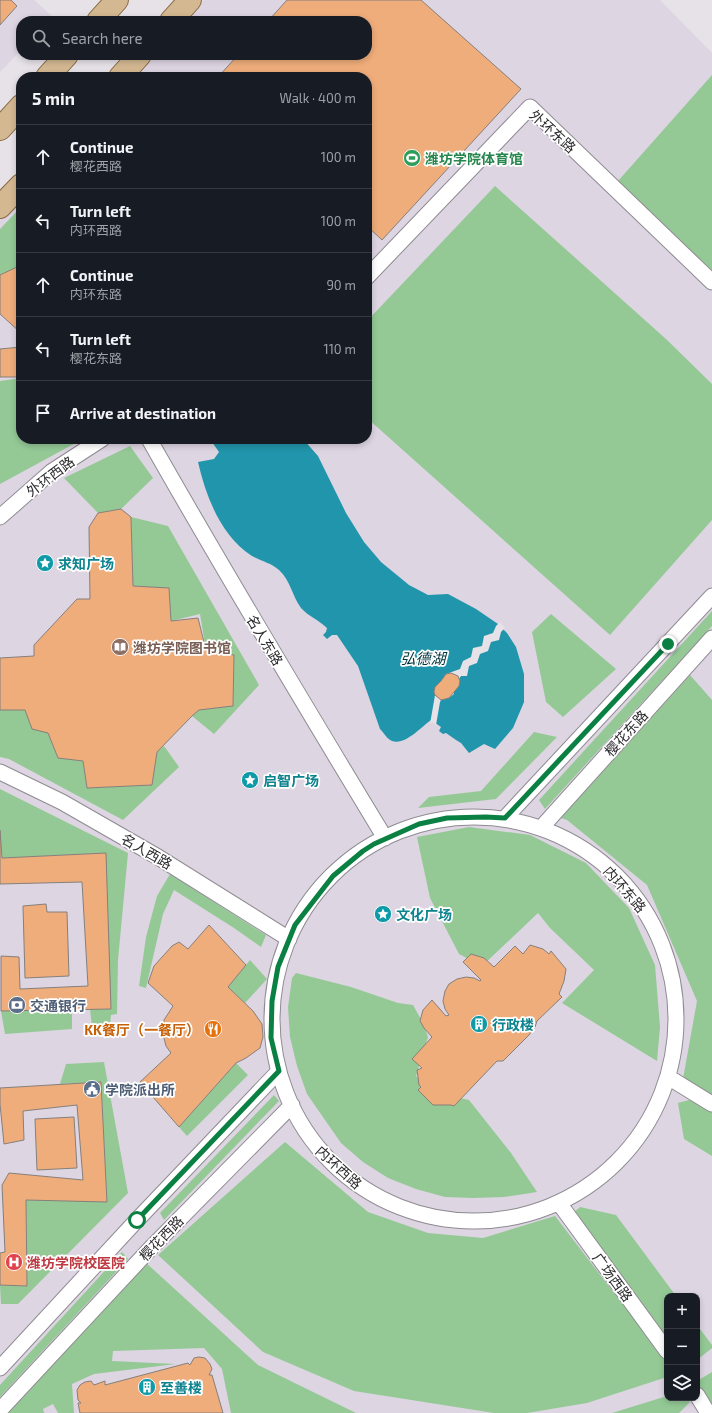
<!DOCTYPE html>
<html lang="en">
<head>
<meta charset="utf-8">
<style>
	body { margin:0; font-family:"Exo 2","Noto Sans SC",sans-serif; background:#242831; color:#f1f3f6 }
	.controls { position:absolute; right:12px; bottom:12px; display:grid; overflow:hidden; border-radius:8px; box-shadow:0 2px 6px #0003 }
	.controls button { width:36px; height:36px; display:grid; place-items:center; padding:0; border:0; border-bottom:1px solid #363941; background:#171b24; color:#f1f3f6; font:20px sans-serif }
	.stop { position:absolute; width:12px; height:12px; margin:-9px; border:3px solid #0b8043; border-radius:50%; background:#fff }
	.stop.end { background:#0b8043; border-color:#fff; box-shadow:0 1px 4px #0008 }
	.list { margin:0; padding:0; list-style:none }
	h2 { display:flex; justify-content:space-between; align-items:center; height:52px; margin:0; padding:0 16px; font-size:17px }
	h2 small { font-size:13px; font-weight:400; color:#9ea1a6 }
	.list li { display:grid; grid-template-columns:26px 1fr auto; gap:12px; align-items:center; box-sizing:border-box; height:64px; padding:0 16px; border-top:1px solid #363941 }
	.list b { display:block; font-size:15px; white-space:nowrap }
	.list p { margin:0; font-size:13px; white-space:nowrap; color:#9ea1a6 }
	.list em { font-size:13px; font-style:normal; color:#9ea1a6 }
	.icon { flex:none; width:22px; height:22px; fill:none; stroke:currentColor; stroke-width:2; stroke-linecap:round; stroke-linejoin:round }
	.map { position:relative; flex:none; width:712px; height:1413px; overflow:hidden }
	.search { position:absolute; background:#171b24; box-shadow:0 2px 6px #0003; left:16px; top:16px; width:356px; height:44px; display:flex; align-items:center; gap:10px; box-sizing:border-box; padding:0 14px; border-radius:16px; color:#9ea1a6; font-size:15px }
	.panel { position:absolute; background:#171b24; box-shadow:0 2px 6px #0003; left:16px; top:72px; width:356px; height:372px; border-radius:16px }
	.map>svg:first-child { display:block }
	.built { fill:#ddd5e2; fill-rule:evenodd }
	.green { fill:#94c996 }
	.water { fill:#2095ab }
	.pier { fill:#e6e2e8 }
	.building { fill:#efad7b; stroke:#867f7b }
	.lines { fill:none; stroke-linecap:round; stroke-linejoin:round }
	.street-casing { stroke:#8f8b92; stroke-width:17 }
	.primary-casing { stroke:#876840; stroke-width:24 }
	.street { stroke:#fff; stroke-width:15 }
	.primary { stroke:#d4b892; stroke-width:22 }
	.route { stroke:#0b8043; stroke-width:5 }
	.labels { text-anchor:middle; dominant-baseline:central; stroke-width:3.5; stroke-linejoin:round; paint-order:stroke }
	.street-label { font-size:14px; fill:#2d2b2e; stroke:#fff }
	.leisure-label { font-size:14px; font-weight:bold; fill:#27864d; stroke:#fff; text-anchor:start }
	.culture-label { font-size:14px; font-weight:bold; fill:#0d838f; stroke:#fff; text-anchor:start }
	.education-label { font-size:14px; font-weight:bold; fill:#785e54; stroke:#fff; text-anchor:start }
	.service-label { font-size:14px; font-weight:bold; fill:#4e5e75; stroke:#fff; text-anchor:start }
	.food-label { font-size:14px; font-weight:bold; fill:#c56008; stroke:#fff; text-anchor:end }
	.health-label { font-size:14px; font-weight:bold; fill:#be3a42; stroke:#fff; text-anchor:start }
	.water-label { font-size:15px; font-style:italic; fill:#00333c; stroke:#fff }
</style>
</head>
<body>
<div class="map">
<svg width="712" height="1413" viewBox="0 0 712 1413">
	<rect width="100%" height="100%" fill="#e6e2e8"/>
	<!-- built -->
	<path class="built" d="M0,0H34L53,17L49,21H21V50L0,72Z
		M204,0H660L712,53V1413H0V218L21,195V439H367V77H131L152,55H367V21H184ZM667,1296H697V1398H667Z"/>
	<!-- green -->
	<path class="green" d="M712,75V271L618,181Z
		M495,186L666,339L712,384V520L610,635L367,418V321Z
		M21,207V268L17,267L0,275V229Z
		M21,378V439H83L0,484V381Z
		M130,446L153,478L121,509L98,513L64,478Z
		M131,517L168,526L259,685L214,734L192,716L199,710L233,705L234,655L206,650L200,614L171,621L169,588L133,586Z
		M712,611V626L545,809L539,800Z
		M551,614L616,669L563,717L546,702L532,632Z
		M690,675L712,700V1097L683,1079L697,1001L647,885L567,820L561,818Z
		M0,710H25L48,733L58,758L83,761L87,788L152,785L157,752L164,746L179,767L123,820L9,759L0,757Z
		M534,732L557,737L496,799L418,808L429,797L481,791Z
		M0,789L128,853L118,960L117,1014L111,1015L110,1025L92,1027L90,1009L106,853L2,858L0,830Z
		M469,827L530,835L586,863L629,908L655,965L660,1027L657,1061L562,1003L594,970L550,928L538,913L482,966L459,954L430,898L417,837Z
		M170,874L266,935L261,947L234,928L174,890L163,914L146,988L139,986L146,937L157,896Z
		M250,960L267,979L245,1003L228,987Z
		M296,973L351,987L398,1003L413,1005L423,1023L428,1037L416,1076L431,1092L469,1100L511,1153L537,1192L504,1197L473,1198L445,1197L416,1189L388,1178L363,1162L341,1143L307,1094L297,1066L290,1037L288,1007L292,978Z
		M72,1009V1029L5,1034L1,1011Z
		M104,1062L128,1193L18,1304H1L0,1285L27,1286L26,1200L107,1201L101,1082L60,1084L66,1064Z
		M236,1063L248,1075L187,1136L179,1127Z
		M274,1095L279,1101L164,1220L160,1213Z
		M693,1099L712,1111V1156L684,1139L678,1103Z
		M285,1142L368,1212L428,1233L483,1238L555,1216L667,1362V1377L587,1403L527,1413H494L354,1391L263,1352L158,1255Z
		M580,1207L616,1215L676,1296H667V1343L572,1214Z
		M122,1252L128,1259L0,1397V1385Z
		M144,1261L258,1365L356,1413H231L222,1369L204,1348L113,1351L112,1361L176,1364L94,1374L72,1384L74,1413H58L53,1404L43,1409L44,1413H8Z
		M697,1325L712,1345V1348L697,1360Z
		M712,1372V1410L697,1385V1381Z
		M667,1396V1398H687L690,1402L679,1413H612Z"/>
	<!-- water -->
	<path class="water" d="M206,439H303L318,456L346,513L364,542L381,562L409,585L428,595L448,594L476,609L498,624L507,633L516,647L524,674V702L513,728L495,749L484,744L469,753L461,743L456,740L446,733L443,734L439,731L441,727L431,720C422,726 405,746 392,741C387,739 384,733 380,729L358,666L337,635H332L327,639L323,635L326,632L327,628C319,620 308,616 301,608C292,596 291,581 279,570C271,563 261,561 252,556C221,536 206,497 198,462L214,459L219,452L212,442Z"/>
	<!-- pier -->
	<path class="pier" d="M500,622L505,628L501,632L499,640L491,642L488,651L480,654L477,663L469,666L467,676H461L459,679V686L454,691V694L449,698L441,700L440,702L436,725L432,722L430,724L435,695L434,692L435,687L441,681L446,674L460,669L463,661L471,657L473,648L482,646L484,636L493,633L496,626Z"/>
	<!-- building -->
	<path class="building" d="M0,0H11L17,6L0,25Z
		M287,0H421L521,89L382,240L367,226V77H218L238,55H367V21H268Z
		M17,267L21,268V333L0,314V275Z
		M21,347V377H0V349Z
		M121,509L131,517L133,586L169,588L171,621L198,618L206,650L234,655L233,706L199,710L192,716L157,752L152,785L87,788L83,761L58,758L48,733L32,729L25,710H0V658L34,656V645L77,599H90L89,527L98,513Z
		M451,673L458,676L460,681L459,686L449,698L441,700L435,695L434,692L435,687L441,681L446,674Z
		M0,830L2,858L106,853L111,1009L1,1011V956L19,957L20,989L88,986L82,882L0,884Z
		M46,904L47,912H67L69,976L25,978L23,906Z
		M209,925L246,965L228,987L253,1011L262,1024L263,1037L260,1048L246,1058L236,1063L179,1127L140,1082L171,1053L166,1046L163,1034L164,1020L173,1006L148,983L154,966L172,946L179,942L188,949Z
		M530,945L543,949L549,954L551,951L566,969L564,981L559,994L562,997L537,1021L535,1027L529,1035L503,1061H497L454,1106L451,1105H433L418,1090L421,1087L419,1085L417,1070L422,1068L412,1059L432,1037L424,1028L420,1021L423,1010L432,1000L446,1016L449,1015L445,1009L443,1001L445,991L449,984L457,979L466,977L474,978L480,981L481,980L463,962L471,954L484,958L494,967L515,946L523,954Z
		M101,1082L107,1202L26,1200L27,1286L0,1285V1253L5,1252L2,1185L9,1173L83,1180L77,1105L23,1111L24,1140L4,1144L0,1104V1088Z
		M74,1117L77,1168L37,1170L35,1119Z
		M199,1357L205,1358L210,1364L212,1369L209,1375H212L223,1413H80L78,1403H81L78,1400L77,1390L80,1385L85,1382L91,1381L94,1385L105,1381V1385L188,1363L190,1365L194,1358Z"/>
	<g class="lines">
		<defs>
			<path id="street" d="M367,277L530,107L712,282
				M149,439C225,573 305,706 385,838
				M0,517L51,472L102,439
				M0,772L62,802L158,857L289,939
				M272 1019a202 202 0 1 1 404 0a202 202 0 1 1-404 0Z
				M505,818L712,596
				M541,828L712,638
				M668,1077L712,1104
				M559,1203L667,1351
				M0,1368L137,1220L279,1071
				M697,1395L708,1413
				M0,1410L149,1250L292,1105"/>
			<path id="primary" d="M98,21L117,0
				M171,21L190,0
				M47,77L67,55
				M120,77L140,55
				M0,129L21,106
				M0,207L21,185"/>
		</defs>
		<!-- street casing -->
		<use href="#street" class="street-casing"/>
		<!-- primary casing -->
		<use href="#primary" class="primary-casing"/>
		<!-- street -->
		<use href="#street" class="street"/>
		<!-- primary -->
		<use href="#primary" class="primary"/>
	</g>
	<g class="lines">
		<!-- route -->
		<path class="route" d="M137,1220L279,1071L271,1038L272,1001L278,967L295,925L333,876L363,851L374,844L419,824L447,818L486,817L505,818L668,644"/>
	</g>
	<!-- icons -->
	<defs>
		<symbol id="stadium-disc" viewBox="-11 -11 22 22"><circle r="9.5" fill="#2e9e5b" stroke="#fff"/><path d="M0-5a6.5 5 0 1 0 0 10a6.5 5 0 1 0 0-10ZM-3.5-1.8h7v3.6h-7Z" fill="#fff"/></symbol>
		<symbol id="sight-disc" viewBox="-11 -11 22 22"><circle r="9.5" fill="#0f9aa8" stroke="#fff"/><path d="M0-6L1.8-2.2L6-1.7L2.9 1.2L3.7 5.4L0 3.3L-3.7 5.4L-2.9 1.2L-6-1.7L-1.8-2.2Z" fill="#fff"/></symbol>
		<symbol id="library-disc" viewBox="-11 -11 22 22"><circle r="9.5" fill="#8d6e63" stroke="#fff"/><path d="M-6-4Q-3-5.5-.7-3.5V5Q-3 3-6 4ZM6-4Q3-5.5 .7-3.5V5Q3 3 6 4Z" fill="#fff"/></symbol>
		<symbol id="bank-disc" viewBox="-11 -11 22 22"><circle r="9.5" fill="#5c6f8a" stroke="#fff"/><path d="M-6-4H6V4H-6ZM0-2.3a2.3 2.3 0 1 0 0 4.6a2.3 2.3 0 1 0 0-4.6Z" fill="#fff"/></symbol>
		<symbol id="building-disc" viewBox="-11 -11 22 22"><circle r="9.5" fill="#0f9aa8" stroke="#fff"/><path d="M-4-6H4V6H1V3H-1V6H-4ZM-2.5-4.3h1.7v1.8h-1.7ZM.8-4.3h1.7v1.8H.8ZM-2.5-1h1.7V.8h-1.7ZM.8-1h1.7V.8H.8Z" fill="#fff"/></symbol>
		<symbol id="restaurant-disc" viewBox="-11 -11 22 22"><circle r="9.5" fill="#e8710a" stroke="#fff"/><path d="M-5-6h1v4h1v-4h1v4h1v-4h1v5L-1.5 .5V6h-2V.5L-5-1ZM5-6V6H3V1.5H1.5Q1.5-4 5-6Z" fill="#fff"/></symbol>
		<symbol id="civic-disc" viewBox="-11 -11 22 22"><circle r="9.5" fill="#5c6f8a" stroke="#fff"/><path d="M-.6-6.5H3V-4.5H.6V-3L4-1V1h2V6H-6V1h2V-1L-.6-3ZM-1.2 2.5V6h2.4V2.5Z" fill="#fff"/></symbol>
		<symbol id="hospital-disc" viewBox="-11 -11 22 22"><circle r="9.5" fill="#e0444e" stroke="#fff"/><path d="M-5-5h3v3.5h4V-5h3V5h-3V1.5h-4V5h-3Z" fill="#fff"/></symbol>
	</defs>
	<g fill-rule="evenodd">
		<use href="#stadium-disc" x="402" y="148" width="20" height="20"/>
		<use href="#sight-disc" x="35" y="553" width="20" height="20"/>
		<use href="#library-disc" x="110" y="637" width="20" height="20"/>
		<use href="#sight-disc" x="240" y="770" width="20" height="20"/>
		<use href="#sight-disc" x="373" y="904" width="20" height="20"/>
		<use href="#bank-disc" x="7" y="995" width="20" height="20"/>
		<use href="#building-disc" x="469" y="1014" width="20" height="20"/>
		<use href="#restaurant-disc" x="203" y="1019" width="20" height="20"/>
		<use href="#civic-disc" x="82" y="1079" width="20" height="20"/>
		<use href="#hospital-disc" x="4" y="1252" width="20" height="20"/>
		<use href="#building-disc" x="137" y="1377" width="20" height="20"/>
	</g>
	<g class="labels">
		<!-- street labels -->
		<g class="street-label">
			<text transform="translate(553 131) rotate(42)">外环东路</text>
			<text transform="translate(50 476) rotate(-37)">外环西路</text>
			<text transform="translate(265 640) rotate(59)">名人东路</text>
			<text transform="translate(626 733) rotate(-48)">樱花东路</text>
			<text transform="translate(147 851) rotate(30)">名人西路</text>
			<text transform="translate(625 889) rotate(49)">内环东路</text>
			<text transform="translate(339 1167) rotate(42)">内环西路</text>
			<text transform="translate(161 1238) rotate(-46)">樱花西路</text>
			<text transform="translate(613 1277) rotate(54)">广场西路</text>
		</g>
		<!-- leisure labels -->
		<g class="leisure-label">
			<text x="425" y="158">潍坊学院体育馆</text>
		</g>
		<!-- culture labels -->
		<g class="culture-label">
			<text x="58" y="563">求知广场</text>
			<text x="263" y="780">启智广场</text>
			<text x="396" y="914">文化广场</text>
			<text x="492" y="1024">行政楼</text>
			<text x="160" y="1387">至善楼</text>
		</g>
		<!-- education labels -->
		<g class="education-label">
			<text x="133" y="647">潍坊学院图书馆</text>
		</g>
		<!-- service labels -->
		<g class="service-label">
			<text x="30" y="1005">交通银行</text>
			<text x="105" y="1089">学院派出所</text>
		</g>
		<!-- food labels -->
		<g class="food-label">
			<text x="200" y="1029">KK餐厅（一餐厅）</text>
		</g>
		<!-- health labels -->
		<g class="health-label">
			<text x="27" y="1262">潍坊学院校医院</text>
		</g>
		<!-- water labels -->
		<g class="water-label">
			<text x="423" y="658">弘德湖</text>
		</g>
	</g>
</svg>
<div class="controls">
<button>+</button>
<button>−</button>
<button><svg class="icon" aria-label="layers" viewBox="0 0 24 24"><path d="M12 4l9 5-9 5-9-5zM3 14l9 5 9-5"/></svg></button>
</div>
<div class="stop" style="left:137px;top:1220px"></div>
<div class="stop end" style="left:668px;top:644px"></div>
<div class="search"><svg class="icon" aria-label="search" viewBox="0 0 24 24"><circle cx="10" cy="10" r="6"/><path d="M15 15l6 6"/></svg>Search here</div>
<section class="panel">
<h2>5 min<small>Walk · 400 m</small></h2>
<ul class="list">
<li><svg class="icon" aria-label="ahead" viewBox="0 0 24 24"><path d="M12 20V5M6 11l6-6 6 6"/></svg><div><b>Continue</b><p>樱花西路</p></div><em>100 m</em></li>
<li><svg class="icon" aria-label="left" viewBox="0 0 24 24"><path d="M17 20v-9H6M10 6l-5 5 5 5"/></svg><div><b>Turn left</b><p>内环西路</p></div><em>100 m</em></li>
<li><svg class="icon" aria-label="ahead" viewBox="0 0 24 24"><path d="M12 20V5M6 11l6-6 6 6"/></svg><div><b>Continue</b><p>内环东路</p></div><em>90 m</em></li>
<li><svg class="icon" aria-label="left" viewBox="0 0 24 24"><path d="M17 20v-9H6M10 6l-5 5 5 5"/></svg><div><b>Turn left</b><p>樱花东路</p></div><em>110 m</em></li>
<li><svg class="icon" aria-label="arrive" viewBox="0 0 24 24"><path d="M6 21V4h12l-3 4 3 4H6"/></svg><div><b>Arrive at destination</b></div></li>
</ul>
</section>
</div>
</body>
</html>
